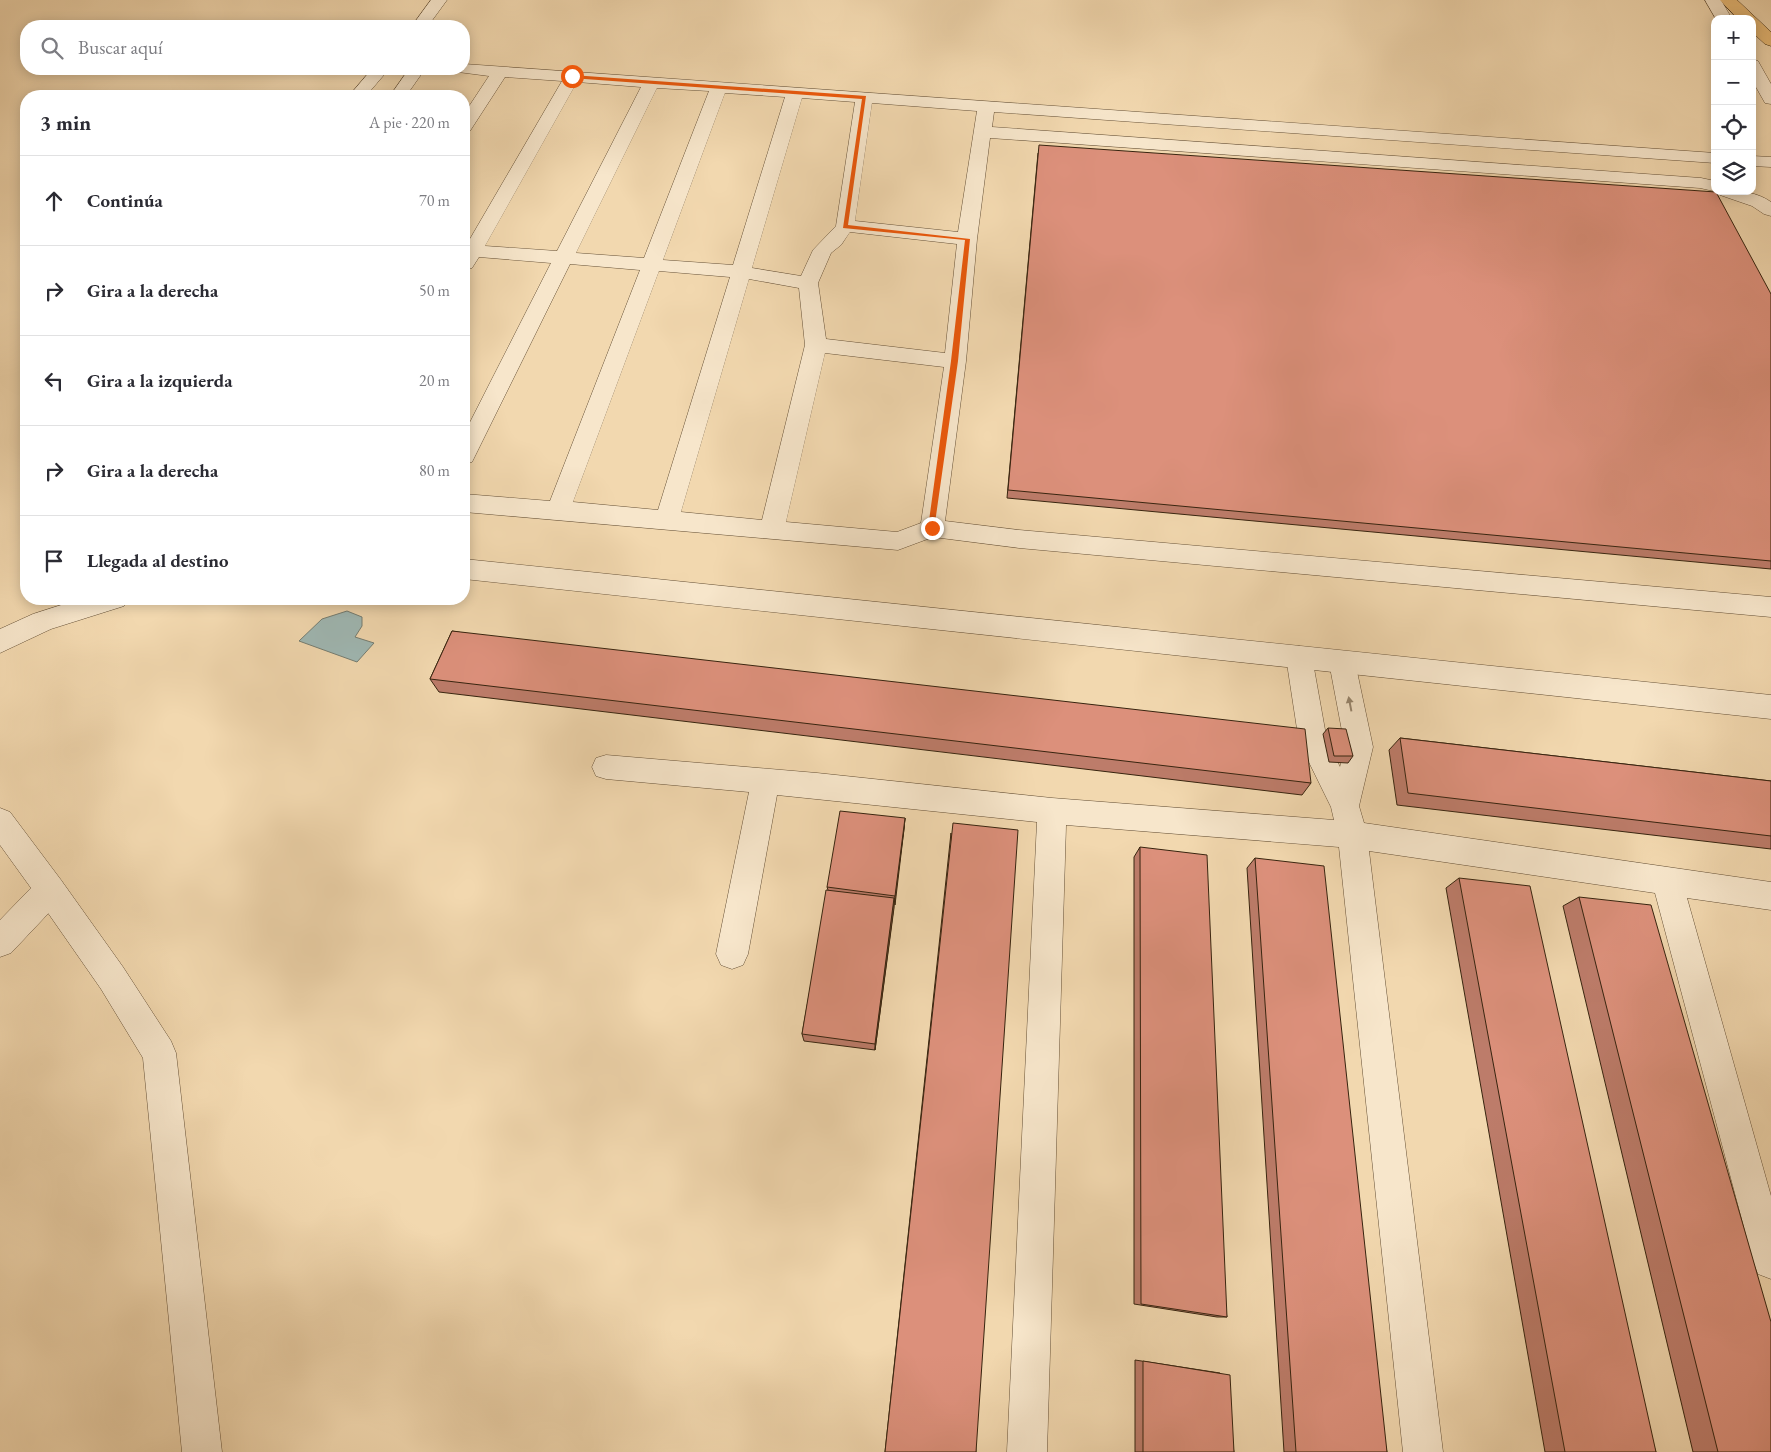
<!DOCTYPE html>
<html lang="es">
<head>
<meta charset="utf-8">
<style>
	body { margin:0; font-family:"EB Garamond",serif; background:#f2f2f3; color:#2b2b33 }
	.controls { position:absolute; right:15px; top:15px; display:grid; overflow:hidden; border-radius:10px; box-shadow:0 2px 12px #0003 }
	.controls button { width:45px; height:45px; display:grid; place-items:center; padding:0; border:0; border-bottom:1px solid #e1e1e2; background:#fff; color:#2b2b33; font:25px sans-serif }
	.stop { position:absolute; width:15px; height:15px; margin:-11px; border:4px solid #ea580c; border-radius:50%; background:#fff }
	.stop.end { background:#ea580c; border-color:#fff; box-shadow:0 1px 5px #0008 }
	.list { margin:0; padding:0; list-style:none }
	h2 { display:flex; justify-content:space-between; align-items:center; height:65px; margin:0; padding:0 20px; font-size:21px }
	h2 small { font-size:16px; font-weight:400; color:#7c7c81 }
	.list li { display:grid; grid-template-columns:32px 1fr auto; gap:15px; align-items:center; box-sizing:border-box; height:90px; padding:0 20px; border-top:1px solid #e1e1e2 }
	.list b { display:block; font-size:19px; white-space:nowrap }
	.list em { font-size:16px; font-style:normal; color:#7c7c81 }
	.icon { flex:none; width:28px; height:28px; fill:none; stroke:currentColor; stroke-width:2; stroke-linecap:round; stroke-linejoin:round }
	.map { position:relative; flex:none; width:1771px; height:1452px; overflow:hidden }
	.search { position:absolute; background:#fff; box-shadow:0 2px 12px #0003; left:20px; top:20px; width:450px; height:55px; display:flex; align-items:center; gap:12px; box-sizing:border-box; padding:0 18px; border-radius:20px; color:#7c7c81; font-size:19px }
	.panel { position:absolute; background:#fff; box-shadow:0 2px 12px #0003; left:20px; top:90px; width:450px; height:515px; border-radius:20px }
	.map>svg:first-child { display:block }
	.water { fill:#9fb8b4; stroke:#757d72 }
	.lines { fill:none; stroke-linecap:round; stroke-linejoin:round }
	.service-casing { stroke:#665137; stroke-width:1 }
	.minor-casing { stroke:#665137; stroke-width:1 }
	.primary-casing { stroke:#37240f; stroke-width:1 }
	.service { fill:#f7e6cb; fill-rule:evenodd }
	.minor { fill:#f7e6cb; fill-rule:evenodd }
	.primary { fill:#e9bc78; fill-rule:evenodd }
	.wall { fill:#bd7c6a; stroke:#37240f }
	.shaded-wall { fill:#9a6556; stroke:#37240f }
	.building { fill:#dc907b; stroke:#37240f }
	.oneway { fill:#97856d }
	.route { fill:#ea580c }
</style>
</head>
<body>
<div class="map">
<svg width="1771" height="1452" viewBox="0 0 1771 1452">
	<rect width="100%" height="100%" fill="#f2d8af"/>
	<filter id="stains"><feTurbulence type="fractalNoise" baseFrequency=".004" numOctaves="4"/><feColorMatrix values="0 0 0 0 .2 0 0 0 0 .09 0 0 0 0 .02 0 0 0 .5 -.17"/></filter>
	<radialGradient id="worn" r=".72"><stop offset=".6" stop-color="#630" stop-opacity="0"/><stop offset="1" stop-color="#630" stop-opacity=".3"/></radialGradient>
	<!-- water -->
	<path class="water" d="M347,611L362,617V626L355,637L374,643L357,662L299,641L322,619Z"/>
	<g class="lines">
		<defs>
			<path id="service" d="M431,0H447L428,26H412Z
				M1705,0H1721L1732,19H1716Z
				M1752,59L1758,61L1771,84V104L1765,103L1752,80Z
				M464,64L1715,153V163L994,112L992,127L1701,178L1715,181V191C1735,191 1754,190 1771,202V216L1764,214L1752,206L1720,195L1718,192L1700,188L990,138L977,239L966,361L945,521L1019,530L1771,597V617L1019,548L933,537L898,550L464,512V494L550,501L640,270L570,264L475,456L472,462L464,464V434L551,263L479,257L472,268L465,270L464,244H467L562,81L505,77L470,131L464,132V114L489,76L458,72L456,69H464ZM577,82L641,87L557,251L485,246ZM657,88L709,91L644,258L576,253ZM725,93L785,97L733,265L663,260ZM802,98L855,102L836,226L813,250L801,276L752,268ZM872,103L977,111L958,232L855,221ZM850,232L957,244L945,353L826,339L818,283L831,253L841,245ZM659,271L730,277L658,510L573,502ZM749,279L799,288L805,345L762,520L681,512ZM825,353L944,367L921,523L897,532L786,522Z
				M372,69H389L366,96H349Z
				M409,69H425L406,96H390Z
				M1752,156L1771,157V167L1752,166Z
				M1299,646L1308,649L1312,657L1327,741L1340,767L1345,747L1329,662L1333,654L1342,651L1351,654L1355,662L1373,747L1359,806L1364,823L1771,882V910L1687,898L1771,1196V1279L1758,1274L1753,1261L1655,893L1369,851L1443,1452H1403L1339,847L1066,825L1047,1452H1007L1037,822L777,795L748,954L743,965L732,969L721,965L716,954L749,792L606,779L596,776L592,767L596,758L606,755L817,773L1052,798L1334,820L1331,807L1299,742L1286,657L1290,649Z
				M50,876L61,880L123,967L171,1041L176,1053L222,1452H182L143,1058L101,989L39,900L35,890L39,880Z"/>
			<path id="minor" d="M464,559L1771,695V719L464,579Z
				M80,599H128L124,606L51,629L0,653V629L33,614Z
				M0,808L10,812L61,880L65,890L61,900L11,953L0,957V920L31,888L0,845Z"/>
			<path id="primary" d="M1720,0H1737L1771,32V46L1765,44L1752,32V19H1738Z"/>
		</defs>
		<!-- service casing -->
		<use href="#service" class="service-casing"/>
		<!-- minor casing -->
		<use href="#minor" class="minor-casing"/>
		<!-- primary casing -->
		<use href="#primary" class="primary-casing"/>
		<!-- service -->
		<use href="#service" class="service"/>
		<!-- minor -->
		<use href="#minor" class="minor"/>
		<!-- primary -->
		<use href="#primary" class="primary"/>
	</g>
	<!-- wall -->
	<path class="wall" d="M1038,153L1771,294V569L1007,498Z
		M452,631L1311,783L1302,795L439,692L430,679Z
		M1328,728L1353,756L1348,763L1329,762L1323,734Z
		M1400,738L1771,781V849L1397,805L1389,750Z
		M905,818L904,829L875,1050L804,1041L802,1034L828,890L827,887Z
		M951,833L976,1452H885Z
		M1140,847L1227,1317H1217L1134,1304V857Z
		M1255,858L1387,1452H1284L1247,868Z
		M1459,878L1656,1452H1545L1446,888Z
		M1579,897L1771,1452H1693L1563,906Z
		M1135,1360L1220,1373L1234,1452H1135Z"/>
	<!-- shaded-wall -->
	<path class="shaded-wall" d="M905,818L904,829L895,905V896Z
		M894,898V908L875,1050V1044Z"/>
	<!-- building -->
	<path class="building" d="M1039,145L1716,192L1771,294V561L1008,490Z
		M452,631L1305,729L1311,783L430,679Z
		M1328,728L1346,729L1353,756H1334Z
		M1400,738L1771,781V836L1408,793Z
		M840,811L905,818L895,896L827,887Z
		M953,823L1018,830L976,1452H885Z
		M1140,847L1207,855L1227,1317L1141,1304Z
		M1255,858L1324,866L1387,1452H1296Z
		M1459,878L1530,886L1656,1452H1565Z
		M826,890L894,898L875,1044L802,1034Z
		M1579,897L1651,905L1771,1322V1452H1718Z
		M1143,1361L1230,1375L1234,1452H1143Z"/>
	<!-- one-way arrows -->
	<defs><path id="oneway-solid" d="M-6-.8H1V-3.2L6.5 0L1 3.2V.8H-6Z" transform="scale(1.25)"/></defs>
	<use class="oneway" href="#oneway-solid" transform="translate(1350 704) rotate(-101)"/>
	<!-- route -->
	<path class="route" d="M572,75L866,96L848,225L970,239L958,361L934,530L928,528L951,361L965,240L843,228L862,99L571,78Z"/>
	<rect width="100%" height="100%" filter="url(#stains)"/>
	<rect width="100%" height="100%" fill="url(#worn)"/>
</svg>
<div class="controls">
<button>+</button>
<button>−</button>
<button><svg class="icon" aria-label="locate" viewBox="0 0 24 24"><circle cx="12" cy="12" r="6"/><path d="M12 2v4M12 18v4M2 12h4M18 12h4"/></svg></button>
<button><svg class="icon" aria-label="layers" viewBox="0 0 24 24"><path d="M12 4l9 5-9 5-9-5zM3 14l9 5 9-5"/></svg></button>
</div>
<div class="stop" style="left:572px;top:76px"></div>
<div class="stop end" style="left:932px;top:528px"></div>
<div class="search"><svg class="icon" aria-label="search" viewBox="0 0 24 24"><circle cx="10" cy="10" r="6"/><path d="M15 15l6 6"/></svg>Buscar aquí</div>
<section class="panel">
<h2>3 min<small>A pie · 220 m</small></h2>
<ul class="list">
<li><svg class="icon" aria-label="ahead" viewBox="0 0 24 24"><path d="M12 20V5M6 11l6-6 6 6"/></svg><div><b>Continúa</b></div><em>70 m</em></li>
<li><svg class="icon" aria-label="right" viewBox="0 0 24 24"><path d="M7 20v-9h11M14 6l5 5-5 5"/></svg><div><b>Gira a la derecha</b></div><em>50 m</em></li>
<li><svg class="icon" aria-label="left" viewBox="0 0 24 24"><path d="M17 20v-9H6M10 6l-5 5 5 5"/></svg><div><b>Gira a la izquierda</b></div><em>20 m</em></li>
<li><svg class="icon" aria-label="right" viewBox="0 0 24 24"><path d="M7 20v-9h11M14 6l5 5-5 5"/></svg><div><b>Gira a la derecha</b></div><em>80 m</em></li>
<li><svg class="icon" aria-label="arrive" viewBox="0 0 24 24"><path d="M6 21V4h12l-3 4 3 4H6"/></svg><div><b>Llegada al destino</b></div></li>
</ul>
</section>
</div>
</body>
</html>
